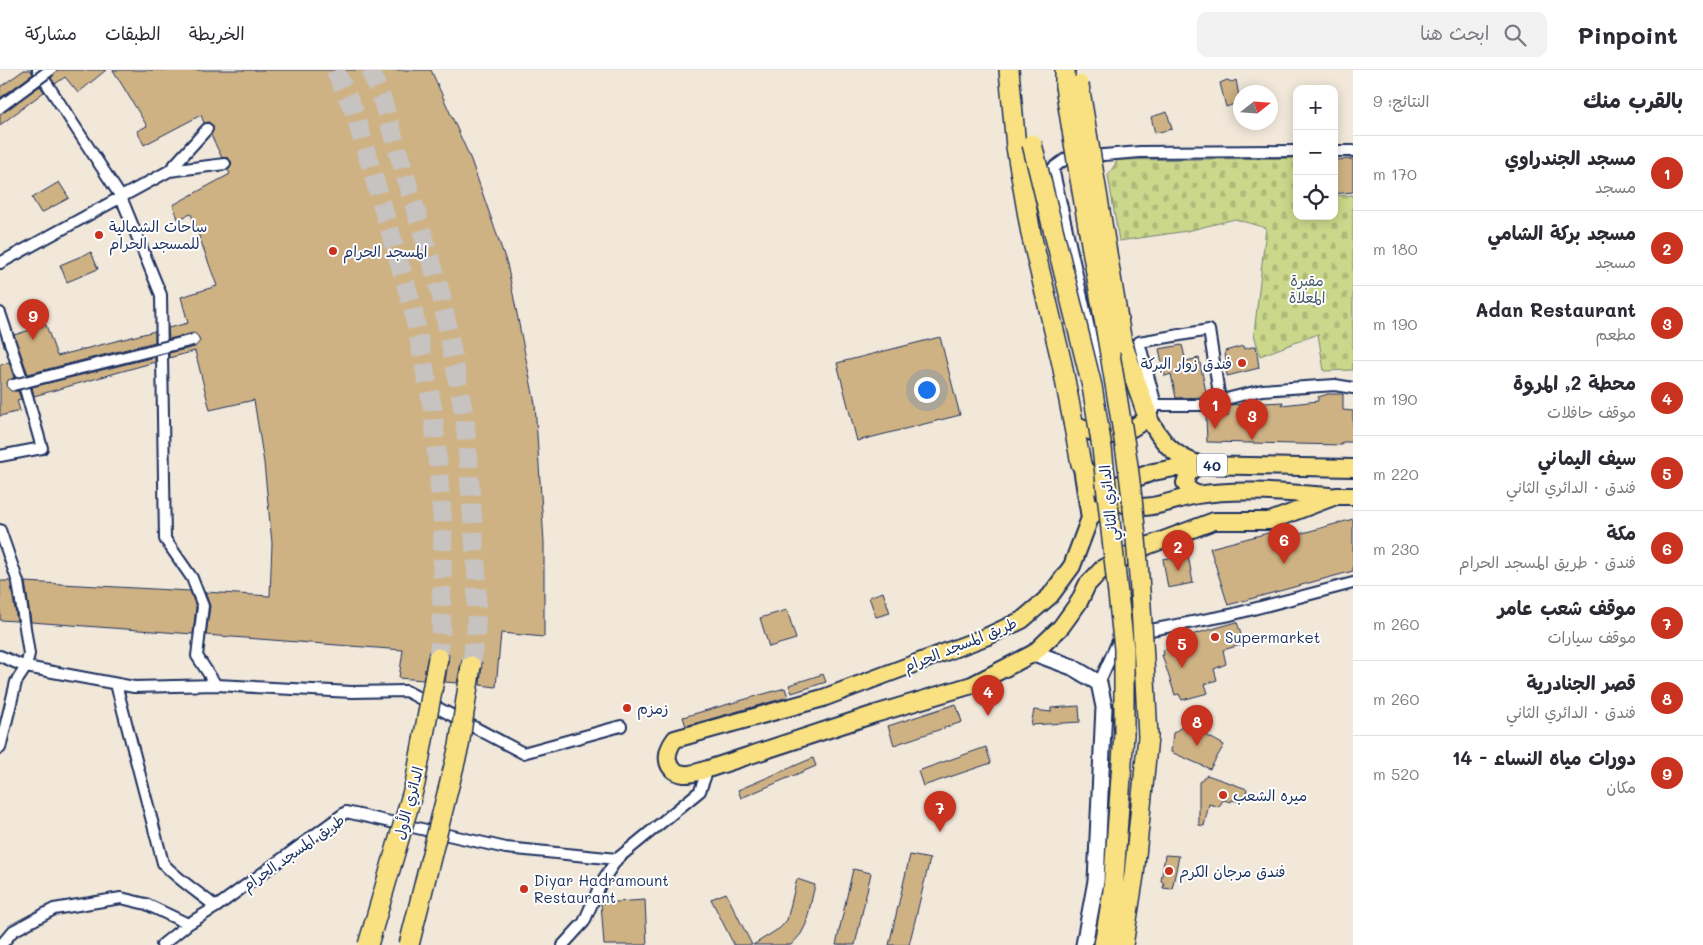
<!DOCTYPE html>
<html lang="ar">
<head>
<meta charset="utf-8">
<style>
	body { margin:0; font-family:Mali,"Playpen Sans Arabic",sans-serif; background:#f2f2f3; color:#2b2b33; direction:rtl }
	.controls { position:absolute; right:15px; top:15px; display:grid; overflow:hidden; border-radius:10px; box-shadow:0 2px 12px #0003 }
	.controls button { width:45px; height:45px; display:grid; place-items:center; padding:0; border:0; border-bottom:1px solid #e1e1e2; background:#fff; color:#2b2b33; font:25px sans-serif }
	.compass { position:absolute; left:1233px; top:15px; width:45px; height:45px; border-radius:50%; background:#fff; box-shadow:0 2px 12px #0003; rotate:73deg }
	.you { position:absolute; left:926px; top:319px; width:18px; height:18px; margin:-12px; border:4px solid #fff; border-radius:50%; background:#1a73e8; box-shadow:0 0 0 8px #1a73e833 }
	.badge { display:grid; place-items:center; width:32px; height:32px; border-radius:50%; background:#c8321e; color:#fff; font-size:16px; font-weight:700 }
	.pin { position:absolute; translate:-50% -41px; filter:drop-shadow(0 1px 2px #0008) }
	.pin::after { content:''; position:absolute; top:26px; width:18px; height:15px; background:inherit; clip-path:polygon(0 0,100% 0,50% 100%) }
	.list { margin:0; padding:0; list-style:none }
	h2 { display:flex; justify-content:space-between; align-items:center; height:65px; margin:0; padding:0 20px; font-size:21px }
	h2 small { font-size:16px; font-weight:400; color:#7c7c81 }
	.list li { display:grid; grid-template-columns:32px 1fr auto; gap:15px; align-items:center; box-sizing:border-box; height:75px; padding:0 20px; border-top:1px solid #e1e1e2 }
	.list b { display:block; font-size:19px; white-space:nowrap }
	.list p { margin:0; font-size:16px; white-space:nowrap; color:#7c7c81 }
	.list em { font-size:16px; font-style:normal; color:#7c7c81 }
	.icon { flex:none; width:28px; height:28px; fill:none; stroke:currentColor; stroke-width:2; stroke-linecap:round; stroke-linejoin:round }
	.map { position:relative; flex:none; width:1353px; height:875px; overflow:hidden; direction:ltr }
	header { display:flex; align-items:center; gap:30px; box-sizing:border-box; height:70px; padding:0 25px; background:#fff; border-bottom:1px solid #e1e1e2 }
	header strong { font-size:24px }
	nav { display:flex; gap:28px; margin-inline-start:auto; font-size:18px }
	.search { width:350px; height:45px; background:#f2f2f3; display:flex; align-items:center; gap:12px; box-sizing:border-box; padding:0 18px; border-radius:10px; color:#7c7c81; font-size:19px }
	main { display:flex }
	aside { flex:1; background:#fff }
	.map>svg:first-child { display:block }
	.cemetery { fill:url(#cemetery-stones); stroke:#738374 }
	.building { fill:#cfb284; stroke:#1b2f5e }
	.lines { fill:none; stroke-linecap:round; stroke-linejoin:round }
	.highway-tunnel { stroke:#c6c3c1; stroke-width:19; stroke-dasharray:19 9; stroke-linecap:butt }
	.street-casing { stroke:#1b2f5e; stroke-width:14 }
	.secondary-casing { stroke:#1b2f5e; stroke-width:19 }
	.primary-casing { stroke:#1b2f5e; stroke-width:20 }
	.highway-casing { stroke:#1b2f5e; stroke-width:22 }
	.street { stroke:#fff; stroke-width:10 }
	.secondary { stroke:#fff; stroke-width:15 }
	.primary { stroke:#f9e181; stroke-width:16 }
	.highway { stroke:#f9e181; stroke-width:19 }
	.street-bridge-casing { stroke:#1b2f5e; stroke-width:14; stroke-linecap:butt }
	.highway-bridge-casing { stroke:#1b2f5e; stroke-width:22; stroke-linecap:butt }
	.street-bridge { stroke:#fff; stroke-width:10 }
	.highway-bridge { stroke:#f9e181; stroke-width:19 }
	.poi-dot { fill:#c8321e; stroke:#fff; stroke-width:2 }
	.labels { text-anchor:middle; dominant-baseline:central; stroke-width:4; stroke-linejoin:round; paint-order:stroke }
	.shield { fill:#fff; stroke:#5f6d8e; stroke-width:1 }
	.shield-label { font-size:14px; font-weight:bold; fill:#1b2f5e }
	.poi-label { font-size:15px; fill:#1b2f5e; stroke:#fff; text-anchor:start }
	.park-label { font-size:15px; fill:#475969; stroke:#fff }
	.street-label { font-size:15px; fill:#1b2f5e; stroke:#fff }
</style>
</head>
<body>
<header>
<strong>Pinpoint</strong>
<div class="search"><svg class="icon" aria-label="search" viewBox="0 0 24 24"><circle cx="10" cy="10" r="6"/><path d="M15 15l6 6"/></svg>ابحث هنا</div>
<nav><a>الخريطة</a><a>الطبقات</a><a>مشاركة</a></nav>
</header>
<main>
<aside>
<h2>بالقرب منك<small>النتائج: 9</small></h2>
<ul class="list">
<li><span class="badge">1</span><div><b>مسجد الجندراوي</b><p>مسجد</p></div><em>170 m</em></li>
<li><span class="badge">2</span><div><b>مسجد بركة الشامي</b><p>مسجد</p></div><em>180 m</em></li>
<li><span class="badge">3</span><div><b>Adan Restaurant</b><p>مطعم</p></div><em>190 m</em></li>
<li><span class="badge">4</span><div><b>محطة 2, المروة</b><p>موقف حافلات</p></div><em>190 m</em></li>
<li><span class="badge">5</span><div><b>سيف اليماني</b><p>فندق · الدائري الثاني</p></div><em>220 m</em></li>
<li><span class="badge">6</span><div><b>مكة</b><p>فندق · طريق المسجد الحرام</p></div><em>230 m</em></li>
<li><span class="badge">7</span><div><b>موقف شعب عامر</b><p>موقف سيارات</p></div><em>260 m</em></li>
<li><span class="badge">8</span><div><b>قصر الجنادرية</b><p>فندق · الدائري الثاني</p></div><em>260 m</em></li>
<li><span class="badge">9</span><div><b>دورات مياه النساء - 14</b><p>مكان</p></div><em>520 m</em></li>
</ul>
</aside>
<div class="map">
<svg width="1353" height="875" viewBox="0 0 1353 875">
	<defs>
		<pattern id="cemetery-stones" width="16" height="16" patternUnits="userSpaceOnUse" patternTransform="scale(1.25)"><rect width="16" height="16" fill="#cbd78a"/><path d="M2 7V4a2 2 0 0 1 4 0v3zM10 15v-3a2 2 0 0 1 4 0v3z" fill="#aeb97a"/></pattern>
	</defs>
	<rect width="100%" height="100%" fill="#f1e8da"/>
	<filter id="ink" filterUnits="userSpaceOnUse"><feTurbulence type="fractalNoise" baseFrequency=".02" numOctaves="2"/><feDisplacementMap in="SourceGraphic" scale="10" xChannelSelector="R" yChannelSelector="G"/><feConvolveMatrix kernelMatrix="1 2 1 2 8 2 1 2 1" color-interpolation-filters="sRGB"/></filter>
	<g filter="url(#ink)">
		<!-- cemetery -->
		<path class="cemetery" d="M1297,88V146H1334V126L1353,125V300L1324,301L1318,264L1260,286L1254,264L1266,158L1235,149L1187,161L1119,171L1108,105L1118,90Z"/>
		<!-- building -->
		<path class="building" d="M24,0H31L33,4L0,28V17Z
			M57,0H106L78,23L65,7L55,14L51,8Z
			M113,0H431L471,90L507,194L535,334L544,472V567L501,563L496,617L480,615L482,592L472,585L462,589L457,613L445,612L449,585L440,577L429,581L423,610L399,608L403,580L206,565L210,536L205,522L270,526L272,473L264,393L254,330L210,340L195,281L169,288V283L195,277L200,271L198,266L194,263L169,269L168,258L188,253L181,227L217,216L191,144L178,149L173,135L230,104L228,100L232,93L228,88H222L211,65L213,56L209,52L204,53L201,45L144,75L137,61L147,56Z
			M1227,10L1232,12L1236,10L1240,32L1226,37L1220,13Z
			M40,16L44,22L0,55V44Z
			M1167,42L1172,59L1155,63L1151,47Z
			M1353,89V122L1334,124V90Z
			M59,112L69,128L41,143L32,128Z
			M91,182L98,199L67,212L60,195Z
			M46,255L57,286L155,261V272L28,304L14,265Z
			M940,267L960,345L857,371L837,293Z
			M1182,275L1186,291L1199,288L1207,327L1176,328L1171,304L1165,306L1159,279Z
			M1243,276L1244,279L1256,276L1259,298L1227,306L1225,281Z
			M155,287V292L34,326L32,317Z
			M9,292L14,308L8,310L6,316L11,321H18L21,329L17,330L20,341L0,346V295Z
			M1328,324H1343V340L1353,341V372H1342V375L1207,372L1206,347L1228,346L1229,335L1283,332L1282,335L1318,331V327Z
			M1353,449V501L1228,535L1210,478L1276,461L1278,470Z
			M1188,485L1193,513L1168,518L1163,489Z
			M0,511H10L17,551L0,550Z
			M25,512L190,521L196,537L193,564L31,552Z
			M883,522L890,543L876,547L869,527Z
			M787,540L796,569L769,577L760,548Z
			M1237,552L1244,574L1223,580L1226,594L1214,599L1217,610L1205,614L1208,623L1182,630L1179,624L1175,625L1162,585H1164L1163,580L1170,578L1168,576L1192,568L1191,565Z
			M823,604L826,612L792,623L789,615Z
			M785,618L788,627L686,656L683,647Z
			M956,634L962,652L894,675L888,656Z
			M1079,636L1080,652L1031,655L1034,640L1051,642V638Z
			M1186,654L1224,675L1210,699L1171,682L1173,663Z
			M986,677L991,693L923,716L918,701Z
			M813,688L816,696L741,728L738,720Z
			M1207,705L1247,719L1244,729H1241L1240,732L1232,730L1231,732L1223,730L1219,737L1209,734L1204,756L1199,755V712Z
			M910,785L930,789L909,875H889Z
			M1165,785L1179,786L1172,819L1163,818L1164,813L1161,811Z
			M853,799L871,803L855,875H836Z
			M797,809L815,815L806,854L801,864L791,875H753L780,858L787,850Z
			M726,823L752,875H734L711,829Z
			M645,830L647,875H604L601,833Z"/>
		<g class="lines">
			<!-- highway-tunnel -->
			<path class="highway-tunnel" d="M335,0L354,41L412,235L433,340L443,457L441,560L438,588
				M370,0L383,32L441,224L465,349L477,508L476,561L471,596"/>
			<defs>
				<path id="street" d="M38,0L121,127L161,225L165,469L192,508L203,536L197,586L216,615
					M1334,81H1353
					M169,101L225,94
					M0,193L169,101L207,59
					M0,243L24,315L42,378L0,386
					M1156,335L1139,272L1209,260L1220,330
					M1148,347L1156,335H1202L1262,320L1335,315L1353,318
					M1113,365L1053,98L1067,88L1140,82L1297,81
					M0,460L18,512L29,584L26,597L16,612L0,678
					M1140,562L1230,545L1353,513
					M0,586L26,597L134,617L216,615L352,622L406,621L523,683L621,656
					M1099,613L1117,573L1122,569
					M116,614L163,793C173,806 202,825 216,837
					M1,875L13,861L54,839L121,828L146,834L188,854
					M162,875L188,854L216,837L346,742L506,778L617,789
					M563,875L584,852L601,813L617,789L700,721L708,699"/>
				<path id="secondary" d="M1034,583L1072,597L1099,613L1104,637L1096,811L1084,875"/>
				<path id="primary" d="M1072,352C1103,371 1120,370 1148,347C1161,371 1172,385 1198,394
					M1081,394C1092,409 1104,425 1122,433C1144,444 1174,429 1197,425C1241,418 1286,423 1330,426
					M1082,398L1090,448
					M1353,398L1191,395L1153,402L1120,414L1090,448L1072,496L1050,526L1022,550L988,566L823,628L675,669C665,682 663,701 684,704C691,705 701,701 708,699L875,644L972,615L1034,583L1061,557L1079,532L1087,515L1103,498L1147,476L1214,451H1270L1336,426H1353
					M1198,425L1189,420L1185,413L1189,402L1200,395"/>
				<path id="highway" d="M1009,0L1016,77L1031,164L1062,294L1081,394
					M1065,0V16
					M1122,273L1148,347
					M1104,875L1113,821L1124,664
					M1123,875L1134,805L1148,667"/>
			</defs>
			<!-- street casing -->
			<use href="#street" class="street-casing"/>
			<!-- secondary casing -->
			<use href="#secondary" class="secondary-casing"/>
			<!-- primary casing -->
			<use href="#primary" class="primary-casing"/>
			<!-- highway casing -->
			<use href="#highway" class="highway-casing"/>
			<!-- street -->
			<use href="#street" class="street"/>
			<!-- secondary -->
			<use href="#secondary" class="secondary"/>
			<!-- primary -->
			<use href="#primary" class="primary"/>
			<!-- highway -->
			<use href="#highway" class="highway"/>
			<defs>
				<path id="street-bridge" d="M0,37L50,0
					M13,315L193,270"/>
				<path id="highway-bridge" d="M1079,15L1122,273
					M1065,16C1084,141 1108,264 1127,389C1140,481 1143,575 1148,667
					M1032,74L1092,316L1102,378L1124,579V664
					M368,875L415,714L438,588
					M409,875L459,676L471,596"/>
			</defs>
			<!-- street-bridge casing -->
			<use href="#street-bridge" class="street-bridge-casing"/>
			<!-- highway-bridge casing -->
			<use href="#highway-bridge" class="highway-bridge-casing"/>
			<!-- street-bridge -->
			<use href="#street-bridge" class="street-bridge"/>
			<!-- highway-bridge -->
			<use href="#highway-bridge" class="highway-bridge"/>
		</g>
	</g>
	<!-- markers -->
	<g class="poi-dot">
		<circle cx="99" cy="165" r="5"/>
		<circle cx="333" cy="181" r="5"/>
		<circle cx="1242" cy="293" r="5"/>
		<circle cx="1215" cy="567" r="5"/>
		<circle cx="627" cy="638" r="5"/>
		<circle cx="1223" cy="725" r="5"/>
		<circle cx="1169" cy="801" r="5"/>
		<circle cx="524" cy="819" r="5"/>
	</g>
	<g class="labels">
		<!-- shield labels -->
		<rect class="shield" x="1197" y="383.5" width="30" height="23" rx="4"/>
		<g class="shield-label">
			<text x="1212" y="395">40</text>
		</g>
		<!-- poi labels -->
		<g class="poi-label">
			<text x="109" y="156">ساحات الشمالية<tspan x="109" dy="17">للمسجد الحرام</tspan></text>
			<text x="343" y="181">المسجد الحرام</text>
			<text x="1232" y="293" text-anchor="end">فندق زوار البركة</text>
			<text x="1225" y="567">Supermarket</text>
			<text x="637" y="638">زمزم</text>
			<text x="1233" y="725">ميره الشعب</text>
			<text x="1179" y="801">فندق مرجان الكرم</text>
			<text x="534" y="810">Diyar Hadramount<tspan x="534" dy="17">Restaurant</tspan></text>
		</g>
		<!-- park labels -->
		<g class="park-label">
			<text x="1307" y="210">مقبرة<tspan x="1307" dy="17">المعلاة</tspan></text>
		</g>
		<!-- street labels -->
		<g class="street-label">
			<text transform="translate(1108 433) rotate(-96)">الدائري الثاني</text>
			<text transform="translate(960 574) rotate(-22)">طريق المسجد الحرام</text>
			<text transform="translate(408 733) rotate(-75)">الدائري الأول</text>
			<text transform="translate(293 782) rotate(-35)">طريق المسجد الحرام</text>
		</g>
	</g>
</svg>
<div class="controls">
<button>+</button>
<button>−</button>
<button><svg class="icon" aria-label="locate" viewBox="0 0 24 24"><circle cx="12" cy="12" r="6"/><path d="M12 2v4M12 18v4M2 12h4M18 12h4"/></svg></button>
</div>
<svg class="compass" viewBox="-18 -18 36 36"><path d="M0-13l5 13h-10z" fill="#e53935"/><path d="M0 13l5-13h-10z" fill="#7c7c81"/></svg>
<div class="you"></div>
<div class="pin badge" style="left:1215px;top:359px">1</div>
<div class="pin badge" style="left:1178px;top:501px">2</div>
<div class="pin badge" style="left:1252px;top:370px">3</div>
<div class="pin badge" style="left:988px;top:646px">4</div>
<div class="pin badge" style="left:1182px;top:598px">5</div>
<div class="pin badge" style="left:1284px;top:494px">6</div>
<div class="pin badge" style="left:940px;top:762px">7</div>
<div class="pin badge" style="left:1197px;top:676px">8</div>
<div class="pin badge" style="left:33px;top:270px">9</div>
</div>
</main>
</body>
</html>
